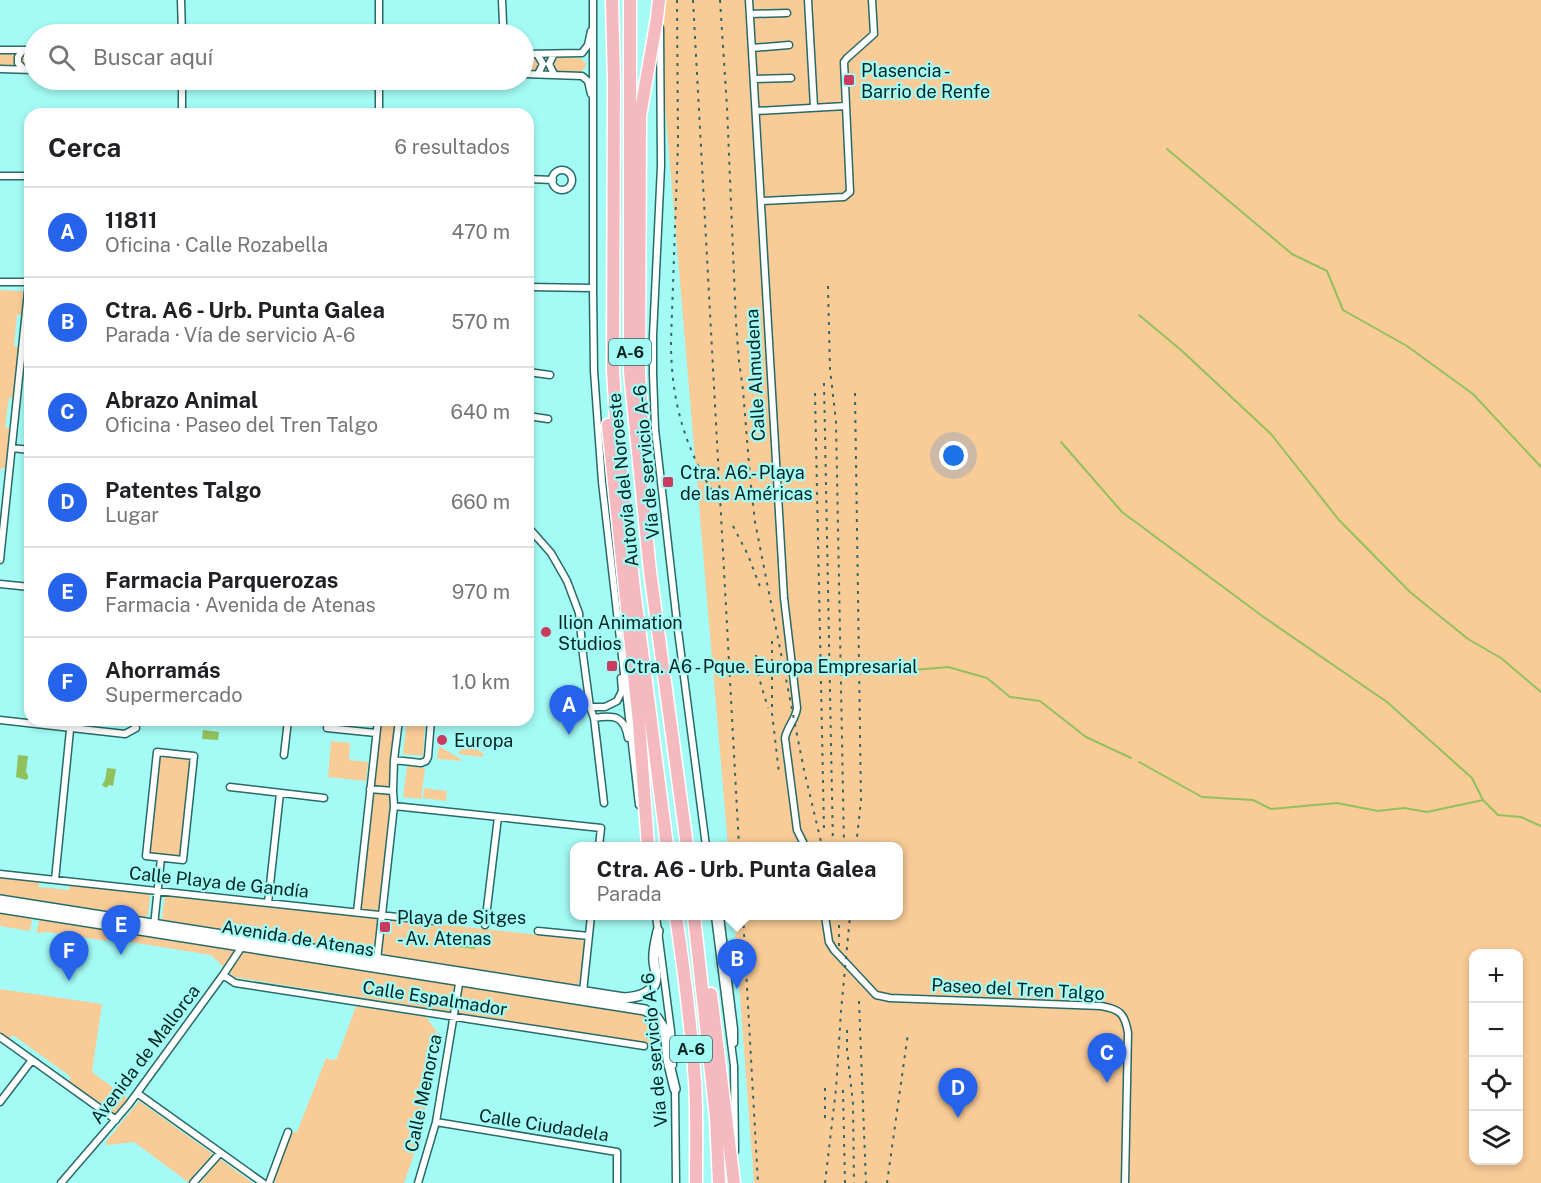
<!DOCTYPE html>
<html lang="es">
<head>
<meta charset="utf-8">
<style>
	body { margin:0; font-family:"Public Sans",sans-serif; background:#f6f6f6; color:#202124 }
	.controls { position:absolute; right:18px; bottom:18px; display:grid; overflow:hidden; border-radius:12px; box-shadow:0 3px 9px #0003 }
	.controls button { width:54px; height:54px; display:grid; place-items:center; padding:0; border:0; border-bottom:2px solid #e0e0e0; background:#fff; color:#202124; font:30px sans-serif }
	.you { position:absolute; left:954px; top:456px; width:21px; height:21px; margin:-15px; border:4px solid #fff; border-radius:50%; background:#1a73e8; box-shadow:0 0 0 9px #1a73e833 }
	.badge { display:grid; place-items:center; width:39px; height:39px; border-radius:50%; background:#2563eb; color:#fff; font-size:20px; font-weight:700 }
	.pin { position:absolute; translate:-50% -50px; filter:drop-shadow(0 2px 3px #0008) }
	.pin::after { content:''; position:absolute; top:32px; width:21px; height:18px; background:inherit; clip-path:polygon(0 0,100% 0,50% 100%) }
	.popup { position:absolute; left:570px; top:842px; width:333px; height:78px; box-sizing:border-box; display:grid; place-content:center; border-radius:12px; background:#fff; filter:drop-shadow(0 2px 4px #0005); font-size:20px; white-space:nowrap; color:#757577 }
	.popup b { font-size:22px; color:#202124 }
	.popup::after { content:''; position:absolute; left:50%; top:100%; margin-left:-12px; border:12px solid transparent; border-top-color:#fff }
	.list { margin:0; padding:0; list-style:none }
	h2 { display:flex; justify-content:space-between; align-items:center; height:78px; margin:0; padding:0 24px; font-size:26px }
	h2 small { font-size:20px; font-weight:400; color:#757577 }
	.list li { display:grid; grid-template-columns:39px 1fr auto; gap:18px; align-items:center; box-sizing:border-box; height:90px; padding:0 24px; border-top:2px solid #e0e0e0 }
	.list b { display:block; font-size:22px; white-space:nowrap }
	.list p { margin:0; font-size:20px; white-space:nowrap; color:#757577 }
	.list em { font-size:20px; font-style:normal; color:#757577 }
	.icon { flex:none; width:33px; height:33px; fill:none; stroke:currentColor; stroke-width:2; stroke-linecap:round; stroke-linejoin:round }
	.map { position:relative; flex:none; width:1541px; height:1183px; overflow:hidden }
	.search { position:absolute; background:#fff; box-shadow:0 3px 9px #0003; left:24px; top:24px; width:510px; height:66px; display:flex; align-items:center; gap:15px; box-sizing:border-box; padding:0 21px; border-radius:33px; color:#757577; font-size:22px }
	.panel { position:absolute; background:#fff; box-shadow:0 3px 9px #0003; left:24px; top:108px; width:510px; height:618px; border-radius:18px }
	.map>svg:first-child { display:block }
	.green { fill:#f9cb97; fill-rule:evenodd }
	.water { fill:#91c15d }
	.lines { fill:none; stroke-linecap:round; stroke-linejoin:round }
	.stream { stroke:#91c15d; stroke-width:2 }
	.street-casing { stroke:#276a66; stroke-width:9 }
	.secondary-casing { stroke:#276a66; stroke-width:12 }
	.highway-casing { stroke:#fff; stroke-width:15 }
	.street { stroke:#fff; stroke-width:6 }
	.secondary { stroke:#fff; stroke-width:9 }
	.highway { stroke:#f5b9c0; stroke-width:12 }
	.rail { stroke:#336765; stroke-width:2; stroke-dasharray:3 6; stroke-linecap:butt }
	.poi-dot { fill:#cb3b5f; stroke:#a4fbf5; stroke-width:2 }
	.labels { text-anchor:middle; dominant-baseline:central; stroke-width:4.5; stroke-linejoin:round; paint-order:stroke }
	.shield { fill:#a4fbf5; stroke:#316462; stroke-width:1.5 }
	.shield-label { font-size:16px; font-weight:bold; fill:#002423 }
	.poi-label { font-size:18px; fill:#002423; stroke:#a4fbf5; text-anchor:start }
	.street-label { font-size:18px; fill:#002423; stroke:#a4fbf5 }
</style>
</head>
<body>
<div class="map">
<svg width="1541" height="1183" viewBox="0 0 1541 1183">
	<rect width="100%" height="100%" fill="#a4fbf5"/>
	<!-- green -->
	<path class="green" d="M656,0H1541V1183H754L734,916H899V846H728ZM1474,954H1518V1160H1474Z
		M0,52L34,53V66H0Z
		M524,57L580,58L586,63V66L581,72L524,71Z
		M0,290L22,291L24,293L22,315H17L14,346L19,347L14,398H9L5,427L10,428L6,468H1L0,475Z
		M381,720H396L389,785L387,788L376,786L374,783Z
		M407,720H425L423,756L403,754Z
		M331,741L350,743L349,760L368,762L366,781L328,777Z
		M465,742L484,754L482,757L458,754Z
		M439,746L462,760L461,761L437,759Z
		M160,755L191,759L180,857L149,853Z
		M407,766L425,768L421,799L403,797Z
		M424,788L447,791L446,801L423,798Z
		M375,792L389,794L393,798L379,908L377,911L362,910L360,906L372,795Z
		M0,877L39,881V887L69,890L70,885L148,893L150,896L148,915L145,917L0,894Z
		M165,894L376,918L378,921L375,950L372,952L163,920L162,918Z
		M0,913L30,918L32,920L30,931L0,926Z
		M387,918L584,940L585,942L581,977L578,984L574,986L389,957L384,955L382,951L385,921Z
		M41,920L109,930L107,941L48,932L36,933L39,921Z
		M119,932L643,1014C658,1022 657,1029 655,1045L234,977L211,955L118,940Z
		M0,989L102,1004L92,1072L128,1099L116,1114L68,1081L71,1077L13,1035L9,1039L0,1033Z
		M356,1006L426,1017L439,1035L420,1138L404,1183H276L273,1181L291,1133L297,1132L326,1058L334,1060L337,1058Z
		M139,1101L213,1154L188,1182L134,1142L107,1145L105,1143Z
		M220,1159L253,1183H200Z"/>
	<!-- water -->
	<path class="water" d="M203,730L219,732L218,740L202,739Z
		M18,755L28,756L26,772L28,775V778L26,780L16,777Z
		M107,768L116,769L113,786L109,785L106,788L102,785L105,780Z
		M460,936L476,937L475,949L459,947Z"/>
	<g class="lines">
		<!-- stream -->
		<path class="stream" d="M1167,149L1292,254L1327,271L1343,310L1407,346L1473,394L1541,467
			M1139,315L1181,350L1271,434L1339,520L1410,592L1468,639L1501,658L1541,692
			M1061,442L1122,512L1265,618L1387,702L1472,778L1483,800
			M902,671L948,667L987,678L1010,697L1040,701L1086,737L1131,758
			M1139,762L1202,797L1253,800L1271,809L1337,803L1378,811L1404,808L1427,812L1483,800L1498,815L1521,817L1541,826"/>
		<defs>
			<path id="street" d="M181,0L182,34
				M379,0V34
				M502,0L503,23
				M593,0V288L594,371L602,482L639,805
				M749,0L784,598L797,708C796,719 787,727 785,738L797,830L805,846
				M808,0L814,107
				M750,14L787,13
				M660,28L661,166L653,336V374L655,429L677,623L706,846
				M752,48L789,45
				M0,50H34
				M23,50L18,57V63L24,69
				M524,54L582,53L588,45L591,31
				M537,54L543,64L538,74
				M554,54L549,64L554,74
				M0,69L34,70
				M524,74L582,76L588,81L591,94
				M754,79L791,78
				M756,111L846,106
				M182,114V80
				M379,114V80
				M552 180a10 10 0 1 1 20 0a10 10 0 1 1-20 0Z
				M0,176H30
				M528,179L553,180
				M762,201L844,197L850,192L844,62L847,58L874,34L872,0
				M0,282H30
				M528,287L593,288
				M528,372L550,375
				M528,416L548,419
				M12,448L30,450
				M528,527L551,553L567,581L579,613L583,655L590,707L594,718L604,803
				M0,560L29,282
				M0,584L30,587
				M590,707H605L617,701L622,691L621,678
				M594,718C614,715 624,715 628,738
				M0,720L125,734L136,728
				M327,728L376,733
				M157,752L194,756L183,860L146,856Z
				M284,755L288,720
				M394,760L421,763L426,761L428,757L431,720
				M230,787L324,798
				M370,789L393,791
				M394,806L601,828L599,846
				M0,874L435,921
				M55,880L71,720
				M268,903L280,793
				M357,912L378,720
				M656,916L671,1031L673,1065
				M715,916L734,1066L735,1151
				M720,916L734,1029V1043
				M825,916L829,942L834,950L876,995L890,998L1101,1006C1120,1009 1125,1014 1128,1033L1125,1183
				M485,925L498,817
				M154,926L161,858
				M538,931L589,936
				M377,960L394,806L393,791L394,760L399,720
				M223,975L235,983L644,1046
				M583,992L591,916
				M0,1037L116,1120
				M675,1088L676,1183
				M137,1093L263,1183
				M0,1102L32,1060
				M436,1122L617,1152V1183
				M61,1183L129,1104L223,975L243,945
				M193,1183L220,1153
				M269,1183L288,1132
				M418,1183L436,1122L460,978"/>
			<path id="secondary" d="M0,900L624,998C638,997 657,993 656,975C656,970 654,965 654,961C653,951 656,940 658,931
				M0,908L645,1010L657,1018L665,1030L668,1060L675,1089"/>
			<path id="highway" d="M612,0L614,82L613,371L617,436L634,589L667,846
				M630,0V372L650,571L687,846
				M642,415L639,375L640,116L657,18L659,0
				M608,425L639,723L648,846
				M676,916C684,970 691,1026 695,1081C697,1115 696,1149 696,1183
				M694,916L716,1118L719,1183
				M711,994L734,1183"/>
		</defs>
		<!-- street casing -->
		<use href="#street" class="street-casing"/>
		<!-- secondary casing -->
		<use href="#secondary" class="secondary-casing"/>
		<!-- highway casing -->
		<use href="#highway" class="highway-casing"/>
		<!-- street -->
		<use href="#street" class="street"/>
		<!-- secondary -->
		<use href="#secondary" class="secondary"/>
		<!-- highway -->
		<use href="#highway" class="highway"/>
		<!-- rail -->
		<path class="rail" d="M677,0L678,144L671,341C671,400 684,447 716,497
			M693,0L739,846
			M720,0L727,107L736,323L739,361L743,390L750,477L755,522L804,770L822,846
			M828,286L830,369L836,421L844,846
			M824,383L833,846
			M815,393L824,829
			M855,393L861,801L856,846
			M733,526L748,555L762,592
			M772,641V713L779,773
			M756,655L759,678L768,708
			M743,916L758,1183
			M839,916V949
			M859,1001L866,1183
			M847,1030V1049L853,1104L854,1183
			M825,1088V1119
			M843,1090L845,1183
			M825,1183L836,1089L841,1011L850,916
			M887,1183L908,1033"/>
	</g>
	<!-- markers -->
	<g class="poi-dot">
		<rect x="843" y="74" width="12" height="12" rx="3"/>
		<rect x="662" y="476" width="12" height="12" rx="3"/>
		<circle cx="546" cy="632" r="6"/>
		<rect x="606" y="660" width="12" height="12" rx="3"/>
		<circle cx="442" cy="740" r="6"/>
		<rect x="379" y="921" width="12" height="12" rx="3"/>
	</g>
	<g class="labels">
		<!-- shield labels -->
		<g class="shield">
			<rect x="609" y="339" width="42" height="26" rx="4.5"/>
			<rect x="670" y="1036" width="42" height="26" rx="4.5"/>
		</g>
		<g class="shield-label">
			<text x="630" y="352">A-6</text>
			<text x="691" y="1049">A-6</text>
		</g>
		<!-- poi labels -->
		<g class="poi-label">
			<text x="861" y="70">Plasencia -<tspan x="861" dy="21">Barrio de Renfe</tspan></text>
			<text x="680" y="472">Ctra. A6 - Playa<tspan x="680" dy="21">de las Américas</tspan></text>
			<text x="558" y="622">Ilion Animation<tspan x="558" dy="21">Studios</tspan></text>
			<text x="624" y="666">Ctra. A6 - Pque. Europa Empresarial</text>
			<text x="454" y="740">Europa</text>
			<text x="397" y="917">Playa de Sitges<tspan x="397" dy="21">- Av. Atenas</tspan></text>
		</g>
		<!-- street labels -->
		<g class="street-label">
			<text transform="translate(755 375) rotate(-93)">Calle Almudena</text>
			<text transform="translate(646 462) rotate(-95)">Vía de servicio A-6</text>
			<text transform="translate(623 480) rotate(-96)">Autovía del Noroeste</text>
			<text transform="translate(219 882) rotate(6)">Calle Playa de Gandía</text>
			<text transform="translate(298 938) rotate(9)">Avenida de Atenas</text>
			<text transform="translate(1018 989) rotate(3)">Paseo del Tren Talgo</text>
			<text transform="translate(435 998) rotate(9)">Calle Espalmador</text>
			<text transform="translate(654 1050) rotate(-95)">Vía de servicio A-6</text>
			<text transform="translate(145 1054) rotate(-53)">Avenida de Mallorca</text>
			<text transform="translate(423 1093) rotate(-78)">Calle Menorca</text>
			<text transform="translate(544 1125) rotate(9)">Calle Ciudadela</text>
		</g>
	</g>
</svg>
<div class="controls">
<button>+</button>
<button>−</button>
<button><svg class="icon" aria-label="locate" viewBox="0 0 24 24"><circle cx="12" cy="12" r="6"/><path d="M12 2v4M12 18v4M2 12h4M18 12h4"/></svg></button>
<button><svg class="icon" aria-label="layers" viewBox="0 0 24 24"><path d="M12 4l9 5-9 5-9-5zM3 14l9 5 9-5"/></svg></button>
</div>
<div class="you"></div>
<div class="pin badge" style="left:569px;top:735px">A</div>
<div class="pin badge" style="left:737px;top:989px">B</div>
<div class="popup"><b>Ctra. A6 - Urb. Punta Galea</b>Parada</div>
<div class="pin badge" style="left:1107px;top:1083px">C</div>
<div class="pin badge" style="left:958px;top:1118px">D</div>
<div class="pin badge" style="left:121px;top:955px">E</div>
<div class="pin badge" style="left:69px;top:981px">F</div>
<div class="search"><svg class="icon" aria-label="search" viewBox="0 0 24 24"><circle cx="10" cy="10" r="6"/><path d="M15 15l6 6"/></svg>Buscar aquí</div>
<section class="panel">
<h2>Cerca<small>6 resultados</small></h2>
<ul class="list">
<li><span class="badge">A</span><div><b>11811</b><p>Oficina · Calle Rozabella</p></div><em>470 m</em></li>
<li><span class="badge">B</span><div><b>Ctra. A6 - Urb. Punta Galea</b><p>Parada · Vía de servicio A-6</p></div><em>570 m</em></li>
<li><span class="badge">C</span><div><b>Abrazo Animal</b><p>Oficina · Paseo del Tren Talgo</p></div><em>640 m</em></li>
<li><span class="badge">D</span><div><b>Patentes Talgo</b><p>Lugar</p></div><em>660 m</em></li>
<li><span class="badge">E</span><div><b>Farmacia Parquerozas</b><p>Farmacia · Avenida de Atenas</p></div><em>970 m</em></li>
<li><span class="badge">F</span><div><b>Ahorramás</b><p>Supermercado</p></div><em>1.0 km</em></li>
</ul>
</section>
</div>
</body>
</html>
